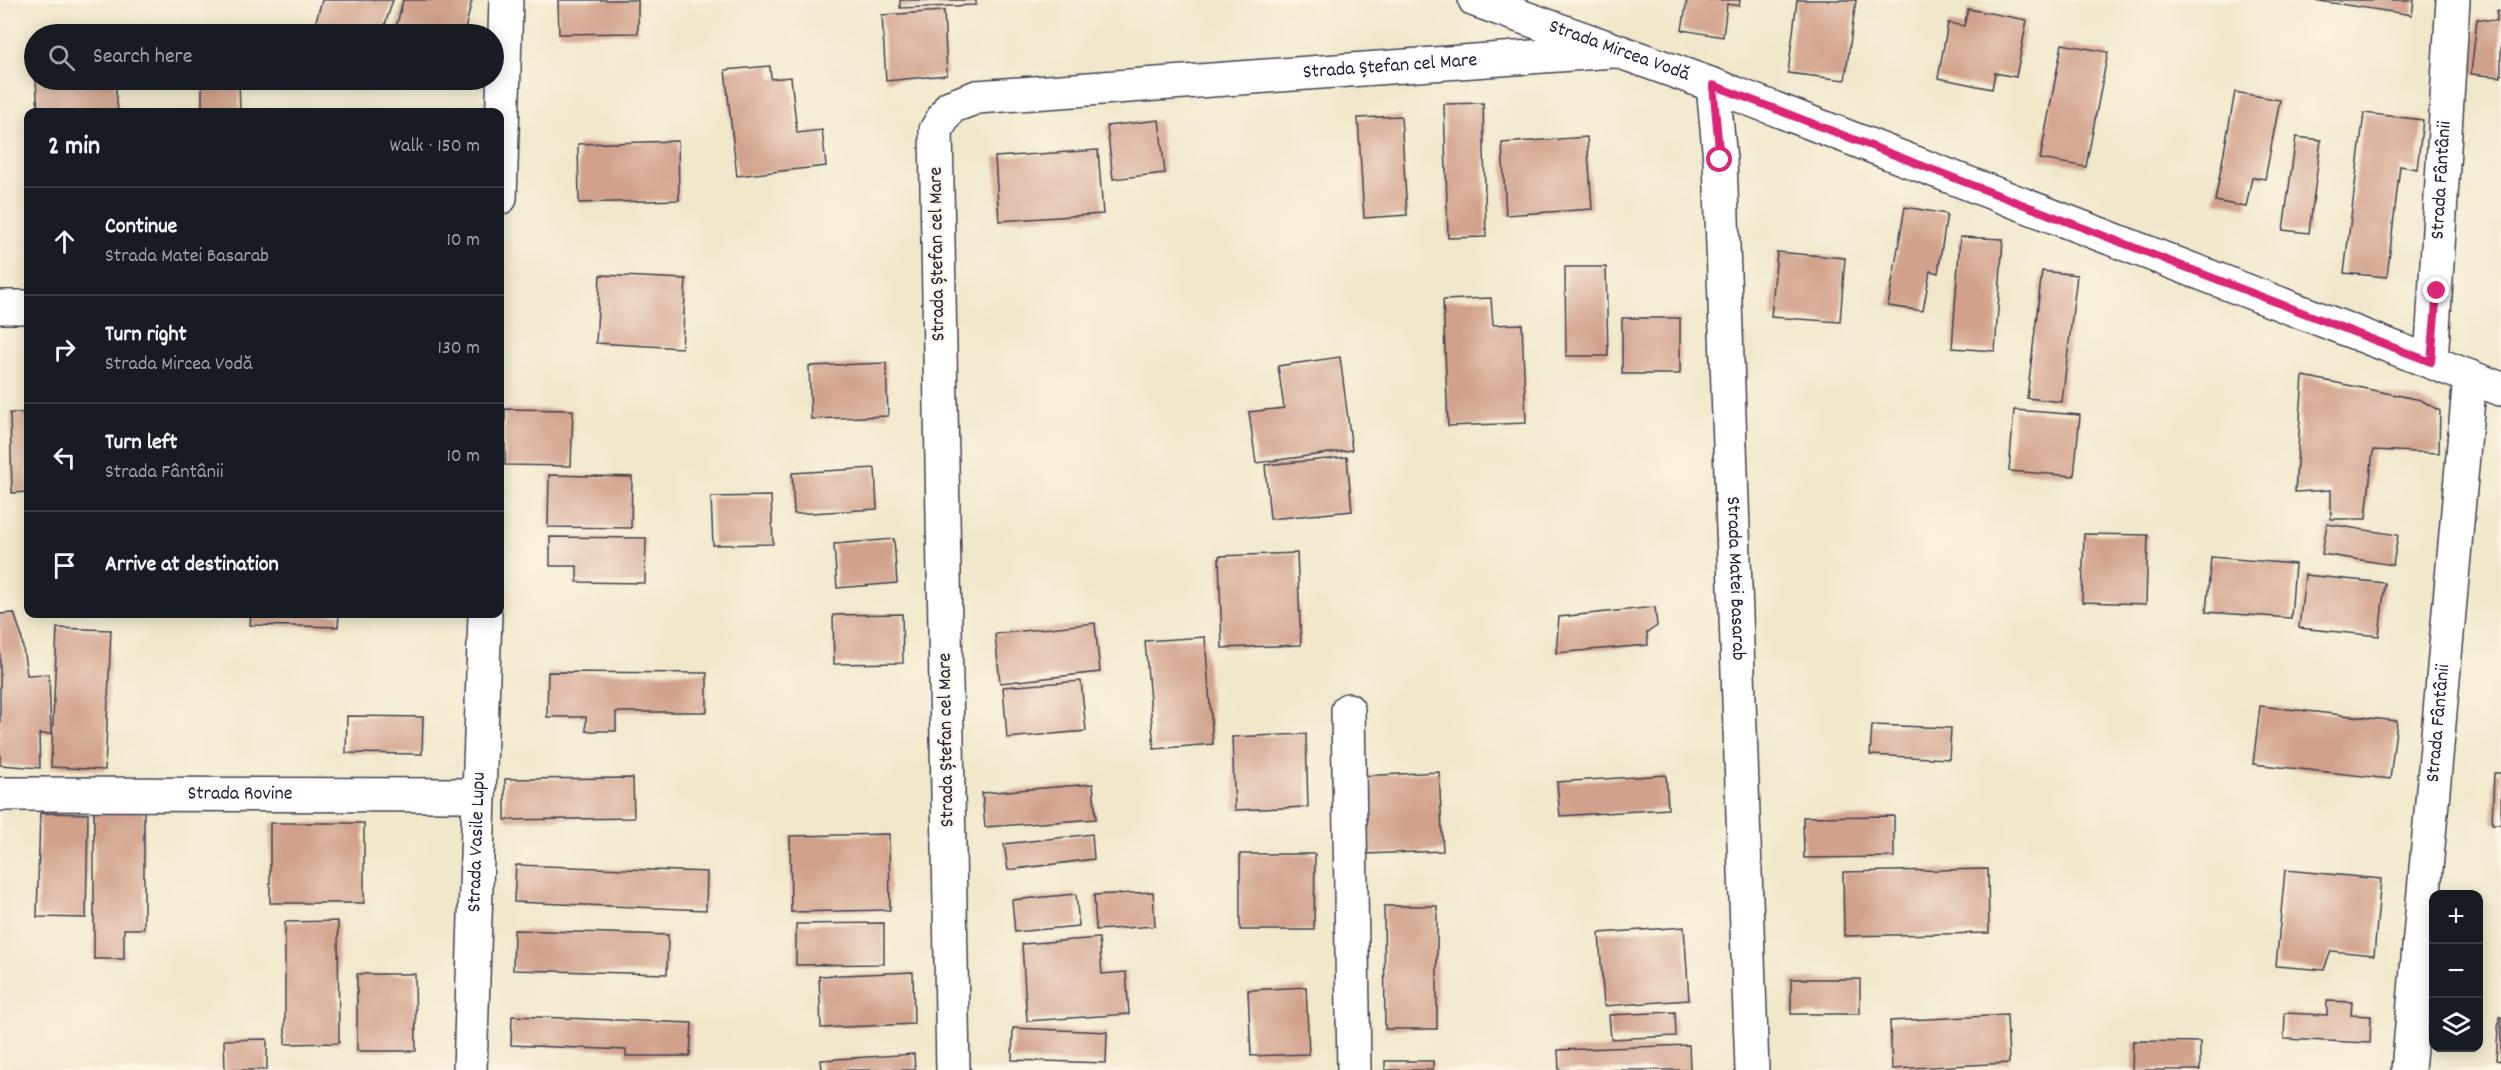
<!DOCTYPE html>
<html lang="en">
<head>
<meta charset="utf-8">
<style>
	body { margin:0; font-family:Dekko,sans-serif; background:#20242c; color:#f1f3f6 }
	.controls { position:absolute; right:18px; bottom:18px; display:grid; overflow:hidden; border-radius:12px; box-shadow:0 3px 15px #0003 }
	.controls button { width:54px; height:54px; display:grid; place-items:center; padding:0; border:0; border-bottom:2px solid #363941; background:#171b24; color:#f1f3f6; font:30px sans-serif }
	.stop { position:absolute; width:18px; height:18px; margin:-14px; border:4px solid #db2777; border-radius:50%; background:#fff }
	.stop.end { background:#db2777; border-color:#fff; box-shadow:0 2px 6px #0008 }
	.list { margin:0; padding:0; list-style:none }
	h2 { display:flex; justify-content:space-between; align-items:center; height:78px; margin:0; padding:0 24px; font-size:26px }
	h2 small { font-size:20px; font-weight:400; color:#9ea1a6 }
	.list li { display:grid; grid-template-columns:39px 1fr auto; gap:18px; align-items:center; box-sizing:border-box; height:108px; padding:0 24px; border-top:2px solid #363941 }
	.list b { display:block; font-size:22px; white-space:nowrap }
	.list p { margin:0; font-size:20px; white-space:nowrap; color:#9ea1a6 }
	.list em { font-size:20px; font-style:normal; color:#9ea1a6 }
	.icon { flex:none; width:33px; height:33px; fill:none; stroke:currentColor; stroke-width:2; stroke-linecap:round; stroke-linejoin:round }
	.map { position:relative; flex:none; width:2501px; height:1070px; overflow:hidden }
	.search { position:absolute; background:#171b24; box-shadow:0 3px 15px #0003; left:24px; top:24px; width:480px; height:66px; display:flex; align-items:center; gap:15px; box-sizing:border-box; padding:0 21px; border-radius:33px; color:#9ea1a6; font-size:22px }
	.panel { position:absolute; background:#171b24; box-shadow:0 3px 15px #0003; left:24px; top:108px; width:480px; height:510px; border-radius:12px }
	.map>svg:first-child { display:block }
	.building { fill:#d1a18b }
	.lines { fill:none; stroke-linecap:round; stroke-linejoin:round }
	.street-casing { stroke:#414051; stroke-width:36 }
	.street { stroke:#fff; stroke-width:33 }
	.route { stroke:#db2777; stroke-width:8 }
	.labels { text-anchor:middle; dominant-baseline:central; stroke-width:4.5; stroke-linejoin:round; paint-order:stroke }
	.street-label { font-size:20px; fill:#22223b; stroke:#fcf5e5 }
</style>
</head>
<body>
<div class="map">
<svg width="2501" height="1070" viewBox="0 0 2501 1070">
	<rect width="100%" height="100%" fill="#fcf5e5"/>
	<filter id="ink" filterUnits="userSpaceOnUse"><feTurbulence type="fractalNoise" baseFrequency=".0167" numOctaves="2"/><feDisplacementMap in="SourceGraphic" scale="12" xChannelSelector="R" yChannelSelector="G"/><feConvolveMatrix kernelMatrix="1 2 1 2 8 2 1 2 1" color-interpolation-filters="sRGB"/></filter>
	<filter id="wash" filterUnits="userSpaceOnUse"><feTurbulence type="fractalNoise" baseFrequency=".008" numOctaves="4" result="noise"/><feDisplacementMap in="SourceGraphic" scale="24" xChannelSelector="R" yChannelSelector="G"/><feGaussianBlur stdDeviation="1.35" result="paint"/><feColorMatrix in="noise" values="0 0 0 0 0 0 0 0 0 0 0 0 0 0 0 0 0 1.4 0 .05"/><feComposite in="paint" operator="in"/></filter>
	<g filter="url(#wash)">
		<rect width="100%" height="100%" fill="#f1e8cb"/>
		<g id="blocks">
			<!-- building -->
			<path class="building" d="M322,0H393L382,34H325L313,31Z
				M403,0H472L464,34H407L395,32Z
				M558,0H638V33L559,34Z
				M900,0H976V5L900,8Z
				M1687,0H1740L1739,6L1727,4L1723,37L1682,30Z
				M1797,0H1856L1845,80L1788,73Z
				M2313,0H2414L2412,15Z
				M1968,9L2027,20L2016,77L1995,73L1992,89L1938,78L1948,23L1964,26Z
				M944,11L947,75L886,81L882,15Z
				M2497,11L2501,12V77L2471,74L2477,19L2497,21Z
				M2062,44L2108,52L2086,167L2040,159Z
				M770,66L771,79L791,77L797,133L822,130L826,166L737,176L725,70Z
				M36,80H115L118,112H38Z
				M202,80H239L240,112H202Z
				M2235,92L2280,100L2265,179L2252,177L2246,207L2215,201Z
				M1483,103L1486,237L1448,238L1444,104Z
				M2364,113L2423,120L2417,169L2400,166L2387,277L2344,273Z
				M1401,116L1407,215L1364,218L1358,118Z
				M1159,120L1165,173L1113,179L1107,126Z
				M1587,137L1592,209L1506,215L1502,143Z
				M2296,137L2321,140L2309,233L2283,230Z
				M678,141L679,200L579,203L578,144Z
				M1098,150L1103,214L999,221L995,157Z
				M1905,207L1947,214L1938,273L1930,271L1923,311L1888,306Z
				M1960,237L2003,239L1995,351L1952,348Z
				M1777,252L1845,258L1840,322L1771,317Z
				M1565,267H1606L1608,356H1566Z
				M2042,271L2077,275L2062,402L2027,398Z
				M600,275L686,279L682,348L596,343Z
				M1491,298L1493,325L1522,324L1526,423L1448,426L1443,300Z
				M1622,318H1680V374H1622Z
				M1340,357L1352,450L1256,463L1249,412L1284,408L1278,366Z
				M886,363L888,416L811,419L809,366Z
				M2303,376L2421,400L2440,411L2439,453L2373,450L2366,519H2331V490L2295,492Z
				M505,409L573,410L571,466L505,465Z
				M2014,410L2080,415L2074,476L2009,471Z
				M10,413H28V492L12,493Z
				M1347,457L1352,511L1270,519L1265,465Z
				M875,468L877,509L794,514L792,473Z
				M549,475L632,477L631,528L548,527Z
				M771,496L773,544L713,545L711,497Z
				M2327,524L2398,535L2393,565L2322,554Z
				M2084,534L2148,535L2146,604L2082,602Z
				M550,537L646,538L645,583L577,582V566H550Z
				M894,539L897,583L837,588L834,544Z
				M1297,553L1301,645L1222,648L1219,556Z
				M2211,557L2295,564L2291,618L2206,612Z
				M2305,575L2385,583L2379,636L2299,628Z
				M1655,607L1657,626L1647,633L1648,645L1556,653L1559,617Z
				M14,613L21,634L27,675L49,674L51,734H39L40,768L0,765V614Z
				M251,614H339L338,627L250,625Z
				M902,614L903,663L834,664L833,615Z
				M1095,623L1100,672L1000,683L995,634Z
				M57,628L111,630L105,770L51,767Z
				M1205,637L1213,744L1154,749L1145,641Z
				M548,672L707,673V712H616V731H586V717H547Z
				M1081,681L1086,731L1007,738L1003,687Z
				M2260,706L2397,721L2390,779L2253,764Z
				M347,716L423,717L422,754L346,753Z
				M1872,725L1951,728L1949,759L1870,755Z
				M1306,734L1308,807L1235,810L1232,737Z
				M1439,772L1443,851L1365,854L1361,776Z
				M2494,773H2501V824H2492Z
				M1666,775L1668,809L1560,816L1557,782Z
				M633,778L634,818L505,820V779Z
				M1093,784L1096,819L985,827L982,793Z
				M94,810H144V929H124V959H94Z
				M40,813L88,814L86,918L37,917Z
				M1894,816V857L1804,858L1803,817Z
				M270,823H364V903H270Z
				M889,834L890,910L791,912L790,836Z
				M1092,834L1094,859L1008,870L1004,844Z
				M1240,854H1315L1314,930H1240Z
				M516,865L707,872L706,910L514,902Z
				M1988,869L1989,933L1844,936L1843,872Z
				M2285,870L2381,879L2374,955L2331,951L2324,970L2276,966Z
				M1153,892L1155,926L1096,930L1094,895Z
				M1076,894L1079,926L1015,932L1012,900Z
				M1384,906H1437V1029H1385Z
				M338,921L339,1043L285,1044V922Z
				M884,923V964L796,965V924Z
				M1684,927L1689,1000L1604,1006L1599,933Z
				M514,930L668,935L667,974L513,970Z
				M1099,938L1102,974L1126,972L1129,1014L1027,1021L1022,944Z
				M913,972L914,1024L821,1028L819,976Z
				M357,974H415L416,1051H357Z
				M1791,979H1860V1014H1791Z
				M1306,987L1309,1054L1251,1056L1248,990Z
				M2327,1001L2352,1002L2351,1015L2371,1016L2370,1043L2284,1039L2285,1013L2327,1015Z
				M1675,1012L1676,1036L1611,1039L1609,1015Z
				M2007,1015L2009,1063L1892,1069L1890,1021Z
				M512,1016L692,1023L690,1056H626V1050L511,1045Z
				M2499,1017H2501V1061L2496,1060Z
				M1013,1028L1107,1032L1106,1063L1012,1060Z
				M267,1039V1070H225L224,1040Z
				M2133,1041L2200,1042V1070H2132Z
				M1689,1045L1690,1070H1559L1558,1050Z
				M914,1054L915,1070H822L821,1060Z
				M1385,1061H1433V1070H1385Z"/>
		</g>
	</g>
	<g filter="url(#ink)">
		<use href="#blocks" fill-opacity="0" stroke="#414051" stroke-width="1.5"/>
		<g class="lines">
			<defs>
				<g id="street">
					<path id="s1" d="M1475,0L1713,85L2501,389"/>
					<path id="s2" d="M1713,85L1720,160L1752,1070"/>
					<path d="M500,198L506,0"/>
					<path d="M0,307H28"/>
					<path id="s3" d="M2431,362L2453,0"/>
					<path d="M1348,710L1354,1070"/>
					<path id="s4" d="M0,794L479,795"/>
					<path id="s5" d="M470,1070L485,614"/>
					<path id="s6" d="M953,1070L936,130L950,107L977,97L1613,51"/>
					<path id="s7" d="M2408,1070L2470,377"/>
				</g>
			</defs>
			<!-- street casing -->
			<use href="#street" class="street-casing"/>
			<!-- street -->
			<use href="#street" class="street"/>
		</g>
	</g>
	<g class="lines" filter="url(#ink)">
		<!-- route -->
		<path class="route" d="M1720,160L1713,85L2431,362L2437,291"/>
	</g>
	<g class="labels">
		<!-- street labels -->
		<g class="street-label">
			<text stroke="none"><textPath href="#s1" startOffset="153">Strada Mircea Vodă</textPath></text>
			<text stroke="none"><textPath href="#s6" startOffset="1410">Strada Ștefan cel Mare</textPath></text>
			<text stroke="none"><textPath href="#s3" startOffset="182">Strada Fântânii</textPath></text>
			<text transform="translate(938 254) rotate(-91)">Strada Ștefan cel Mare</text>
			<text stroke="none"><textPath href="#s2" startOffset="494">Strada Matei Basarab</textPath></text>
			<text stroke="none"><textPath href="#s7" startOffset="348">Strada Fântânii</textPath></text>
			<text transform="translate(947 740) rotate(-91)">Strada Ștefan cel Mare</text>
			<text stroke="none"><textPath href="#s4" startOffset="240">Strada Rovine</textPath></text>
			<text stroke="none"><textPath href="#s5" startOffset="228">Strada Vasile Lupu</textPath></text>
		</g>
	</g>
</svg>
<div class="controls">
<button>+</button>
<button>−</button>
<button><svg class="icon" aria-label="layers" viewBox="0 0 24 24"><path d="M12 4l9 5-9 5-9-5zM3 14l9 5 9-5"/></svg></button>
</div>
<div class="stop" style="left:1720px;top:160px"></div>
<div class="stop end" style="left:2437px;top:291px"></div>
<div class="search"><svg class="icon" aria-label="search" viewBox="0 0 24 24"><circle cx="10" cy="10" r="6"/><path d="M15 15l6 6"/></svg>Search here</div>
<section class="panel">
<h2>2 min<small>Walk · 150 m</small></h2>
<ul class="list">
<li><svg class="icon" aria-label="ahead" viewBox="0 0 24 24"><path d="M12 20V5M6 11l6-6 6 6"/></svg><div><b>Continue</b><p>Strada Matei Basarab</p></div><em>10 m</em></li>
<li><svg class="icon" aria-label="right" viewBox="0 0 24 24"><path d="M7 20v-9h11M14 6l5 5-5 5"/></svg><div><b>Turn right</b><p>Strada Mircea Vodă</p></div><em>130 m</em></li>
<li><svg class="icon" aria-label="left" viewBox="0 0 24 24"><path d="M17 20v-9H6M10 6l-5 5 5 5"/></svg><div><b>Turn left</b><p>Strada Fântânii</p></div><em>10 m</em></li>
<li><svg class="icon" aria-label="arrive" viewBox="0 0 24 24"><path d="M6 21V4h12l-3 4 3 4H6"/></svg><div><b>Arrive at destination</b></div></li>
</ul>
</section>
</div>
</body>
</html>
